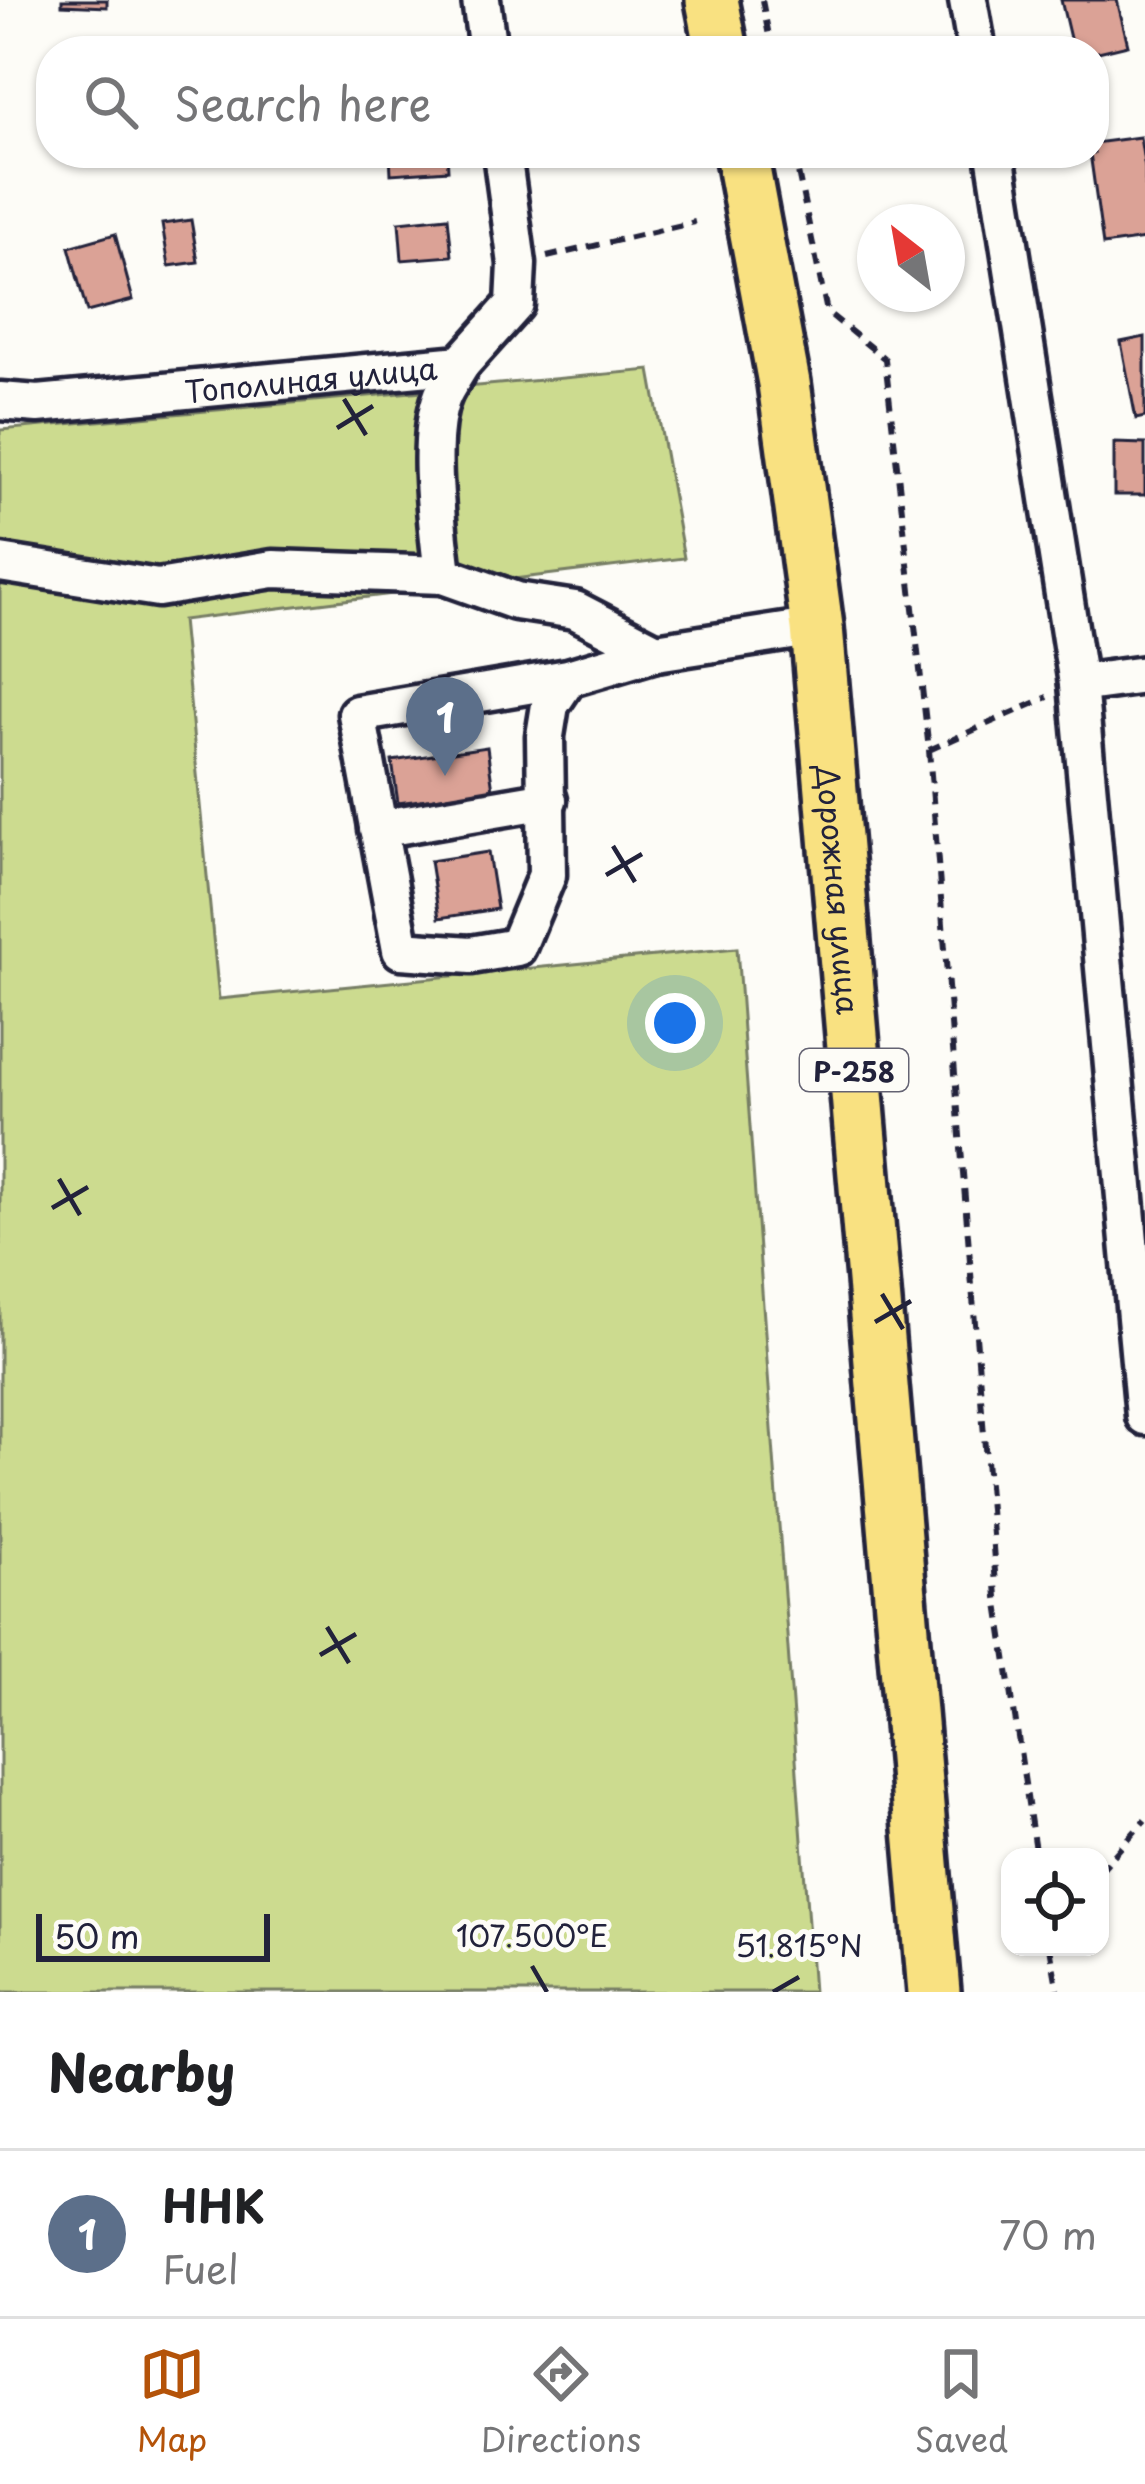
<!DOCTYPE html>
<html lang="en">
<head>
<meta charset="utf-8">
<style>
	body { margin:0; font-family:"Playpen Sans",sans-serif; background:#f2f2f2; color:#202124 }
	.controls { position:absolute; right:36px; bottom:36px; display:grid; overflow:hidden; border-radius:24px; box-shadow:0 3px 9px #0004 }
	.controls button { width:108px; height:108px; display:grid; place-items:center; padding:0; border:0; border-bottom:3px solid #e0e0e0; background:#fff; color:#202124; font:60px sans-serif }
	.compass { position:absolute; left:857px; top:204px; width:108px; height:108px; border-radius:50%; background:#fff; box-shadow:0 3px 9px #0004; rotate:329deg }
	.scale { position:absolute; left:36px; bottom:30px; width:234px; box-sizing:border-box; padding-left:12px; border:6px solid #22223b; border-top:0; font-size:33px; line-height:42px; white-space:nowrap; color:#22223b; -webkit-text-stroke:9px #fdfcf7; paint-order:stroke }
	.you { position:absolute; left:675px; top:1023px; width:42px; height:42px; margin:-30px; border:9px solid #fff; border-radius:50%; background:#1a73e8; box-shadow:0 0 0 18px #1a73e833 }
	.badge { display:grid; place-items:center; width:78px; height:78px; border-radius:50%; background:#b45309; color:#fff; font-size:39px; font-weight:700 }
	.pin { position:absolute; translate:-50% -99px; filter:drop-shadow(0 3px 6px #0008) }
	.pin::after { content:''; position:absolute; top:63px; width:42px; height:36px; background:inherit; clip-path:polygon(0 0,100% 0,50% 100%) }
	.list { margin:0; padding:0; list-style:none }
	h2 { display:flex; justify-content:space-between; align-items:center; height:156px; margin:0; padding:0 48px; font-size:51px }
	h2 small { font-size:39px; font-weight:400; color:#757577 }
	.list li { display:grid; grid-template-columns:78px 1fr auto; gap:36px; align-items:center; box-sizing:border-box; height:168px; padding:0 48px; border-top:3px solid #e0e0e0 }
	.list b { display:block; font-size:45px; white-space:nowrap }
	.list p { margin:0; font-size:39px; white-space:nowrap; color:#757577 }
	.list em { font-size:39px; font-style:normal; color:#757577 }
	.icon { flex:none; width:66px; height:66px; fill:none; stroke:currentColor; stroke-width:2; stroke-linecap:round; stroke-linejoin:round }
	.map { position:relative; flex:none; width:1145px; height:1992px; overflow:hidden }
	.search { position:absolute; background:#fff; box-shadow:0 3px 9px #0004; left:36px; right:36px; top:36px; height:132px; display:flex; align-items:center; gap:30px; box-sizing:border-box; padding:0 42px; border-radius:48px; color:#757577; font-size:45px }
	.sheet { height:324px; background:#fff }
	nav { display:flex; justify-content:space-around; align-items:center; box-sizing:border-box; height:168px; border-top:3px solid #e0e0e0; background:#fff; font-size:33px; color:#757577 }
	nav a { display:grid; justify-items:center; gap:6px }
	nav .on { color:#b45309 }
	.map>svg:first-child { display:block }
	.green { fill:#ccdb8f; stroke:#777e65; stroke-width:3 }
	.building { fill:#dba296; stroke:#22223b; stroke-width:3 }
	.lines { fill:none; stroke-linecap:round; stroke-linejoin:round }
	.minor-casing { stroke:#22223b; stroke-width:45 }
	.highway-casing { stroke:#22223b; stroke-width:60 }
	.path { stroke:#22223b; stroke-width:6; stroke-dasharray:12 9; stroke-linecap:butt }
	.minor { stroke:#fdfcf7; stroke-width:36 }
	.highway { stroke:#f9e181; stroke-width:51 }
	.ticks { fill:none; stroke:#22223b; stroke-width:4.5 }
	.labels { text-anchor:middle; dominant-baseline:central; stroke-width:10; stroke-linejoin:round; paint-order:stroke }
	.shield { fill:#fdfcf7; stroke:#646373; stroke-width:3 }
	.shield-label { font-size:27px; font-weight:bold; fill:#22223b }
	.street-label { font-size:30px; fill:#22223b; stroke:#fdfcf7 }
	.ticks-label { font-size:30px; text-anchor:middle; fill:#22223b; stroke:#fdfcf7; stroke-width:10; stroke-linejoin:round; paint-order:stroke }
</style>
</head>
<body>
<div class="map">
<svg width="1145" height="1992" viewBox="0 0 1145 1992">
	<rect width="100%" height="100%" fill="#fdfcf7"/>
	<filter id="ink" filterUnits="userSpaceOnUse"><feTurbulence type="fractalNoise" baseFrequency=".00833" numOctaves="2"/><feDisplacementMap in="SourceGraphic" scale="24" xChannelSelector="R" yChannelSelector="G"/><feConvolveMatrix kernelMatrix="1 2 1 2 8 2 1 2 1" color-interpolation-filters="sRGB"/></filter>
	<g filter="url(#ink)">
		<!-- green -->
		<path class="green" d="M650,370L684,558L182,620L219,999L737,948L813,1992H0V430Z"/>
		<!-- building -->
		<path class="building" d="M62,0H107V7L62,5Z
			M1061,0H1117L1128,45L1094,53L1073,51Z
			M1140,137L1145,169V239L1103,245L1090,153H1094V143Z
			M390,153H447L448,170L391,174Z
			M448,217L452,256L402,260L399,222Z
			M191,220L198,262L169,266L162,224Z
			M115,234L133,300L87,312L69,247Z
			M1145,337V417L1136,419L1121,342Z
			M1114,443L1145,444V495H1114Z
			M487,747L493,790L398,803L392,761Z
			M488,852L497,909L439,918L430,861Z"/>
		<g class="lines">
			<defs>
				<g id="minor">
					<path d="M481,0L488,51"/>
					<path d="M968,0L977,51"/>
					<path d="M995,153L1078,684L1145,1416"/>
					<path id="s1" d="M0,401L38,404L461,364L515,304L517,264L502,153"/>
					<path d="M0,563L158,588L273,569L443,575L516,601L575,610L656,652"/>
					<path d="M443,575C438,528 425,440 442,397C446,386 455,375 461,364"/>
					<path d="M568,678L550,705L545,736L547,875L517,947L471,955L401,950L357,714L568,678L656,652L817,627"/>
					<path d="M1078,684L1145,675"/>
					<path d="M378,829L548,800"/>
				</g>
				<g id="highway">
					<path d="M712,0L722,51"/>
					<path id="s2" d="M741,153L784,383L817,627L934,1992"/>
				</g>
			</defs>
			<!-- minor casing -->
			<use href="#minor" class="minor-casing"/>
			<!-- highway casing -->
			<use href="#highway" class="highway-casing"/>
			<!-- path -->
			<path class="path" d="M762,0L772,51
				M794,153L827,312L885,359L929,750L997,1597L1036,1857
				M547,257L695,222
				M929,750L1048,697
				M1100,1871L1145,1820
				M1050,1947L1058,1992"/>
			<!-- minor -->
			<use href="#minor" class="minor"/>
			<!-- highway -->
			<use href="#highway" class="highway"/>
		</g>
	</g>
	<!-- ticks -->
	<path class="ticks" d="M344,399L366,435M337,428L373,406M613,846L635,882M606,875L642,854M59,1179L80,1215M52,1208L88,1187M882,1294L903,1329M875,1322L911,1301M327,1627L349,1663M320,1655L356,1634M532,1966L547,1992M773,1992L799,1977"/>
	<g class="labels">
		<!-- shield labels -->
		<rect class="shield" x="800" y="1049" width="108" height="42" rx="9"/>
		<g class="shield-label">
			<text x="854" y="1070">Р-258</text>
		</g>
		<!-- street labels -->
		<g class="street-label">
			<text stroke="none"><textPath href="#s1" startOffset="312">Тополиная улица</textPath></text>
			<text stroke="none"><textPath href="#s2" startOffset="744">Дорожная улица</textPath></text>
		</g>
	</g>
	<g class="ticks-label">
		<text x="532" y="1947">107.500°E</text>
		<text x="799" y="1957">51.815°N</text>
	</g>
</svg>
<div class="controls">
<button><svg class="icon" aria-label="locate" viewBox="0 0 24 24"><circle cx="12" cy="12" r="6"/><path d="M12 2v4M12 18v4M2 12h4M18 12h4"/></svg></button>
</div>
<svg class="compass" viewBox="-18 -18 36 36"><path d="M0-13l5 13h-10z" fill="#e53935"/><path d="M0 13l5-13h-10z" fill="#757577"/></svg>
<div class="scale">50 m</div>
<div class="you"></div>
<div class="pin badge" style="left:445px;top:776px;background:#5c6f8a">1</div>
<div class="search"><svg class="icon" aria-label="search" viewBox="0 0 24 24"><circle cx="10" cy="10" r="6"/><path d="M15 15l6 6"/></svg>Search here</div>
</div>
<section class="sheet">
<h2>Nearby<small></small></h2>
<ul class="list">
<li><span class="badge" style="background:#5c6f8a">1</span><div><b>ННК</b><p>Fuel</p></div><em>70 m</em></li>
</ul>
</section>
<nav>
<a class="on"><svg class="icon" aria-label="map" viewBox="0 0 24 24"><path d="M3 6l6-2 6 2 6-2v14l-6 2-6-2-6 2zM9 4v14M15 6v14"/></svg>Map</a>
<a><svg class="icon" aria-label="directions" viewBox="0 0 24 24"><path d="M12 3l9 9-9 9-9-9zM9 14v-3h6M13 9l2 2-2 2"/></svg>Directions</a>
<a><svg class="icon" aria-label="saved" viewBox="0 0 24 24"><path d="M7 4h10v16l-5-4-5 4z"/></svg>Saved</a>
</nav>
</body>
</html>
